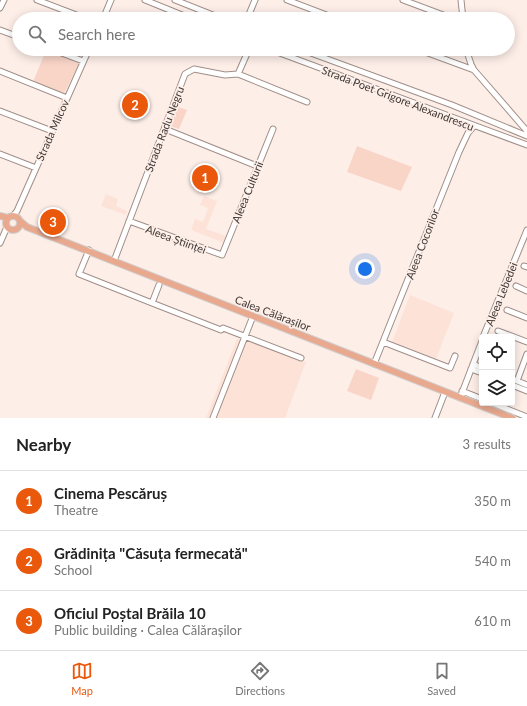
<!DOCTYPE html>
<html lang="en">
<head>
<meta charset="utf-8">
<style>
	body { margin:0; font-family:Lato,sans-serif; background:#f6f6f6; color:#222 }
	.controls { position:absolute; right:12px; bottom:12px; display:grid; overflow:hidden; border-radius:4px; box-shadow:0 2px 10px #0003 }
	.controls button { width:36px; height:36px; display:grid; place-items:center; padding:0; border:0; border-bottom:1px solid #e0e0e0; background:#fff; color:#222; font:20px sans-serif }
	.you { position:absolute; left:365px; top:269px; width:14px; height:14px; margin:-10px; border:3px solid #fff; border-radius:50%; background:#1a73e8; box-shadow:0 0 0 6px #1a73e833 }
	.badge { display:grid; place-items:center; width:26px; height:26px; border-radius:50%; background:#ea580c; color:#fff; font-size:13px; font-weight:700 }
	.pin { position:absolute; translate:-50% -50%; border:2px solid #fff; box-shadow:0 1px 4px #0006 }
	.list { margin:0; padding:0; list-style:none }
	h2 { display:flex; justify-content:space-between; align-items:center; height:52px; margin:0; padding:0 16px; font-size:17px }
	h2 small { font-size:13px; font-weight:400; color:#767676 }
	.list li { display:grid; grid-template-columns:26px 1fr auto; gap:12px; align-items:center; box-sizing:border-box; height:60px; padding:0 16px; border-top:1px solid #e0e0e0 }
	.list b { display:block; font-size:15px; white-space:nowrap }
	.list p { margin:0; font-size:13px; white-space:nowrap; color:#767676 }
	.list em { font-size:13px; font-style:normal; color:#767676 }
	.icon { flex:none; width:22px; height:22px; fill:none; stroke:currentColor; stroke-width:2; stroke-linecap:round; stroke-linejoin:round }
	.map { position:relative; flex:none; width:527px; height:418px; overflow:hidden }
	.search { position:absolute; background:#fff; box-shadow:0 2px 10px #0003; left:12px; right:12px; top:12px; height:44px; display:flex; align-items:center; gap:10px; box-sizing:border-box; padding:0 14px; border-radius:22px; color:#767676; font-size:15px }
	.sheet { height:232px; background:#fff }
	nav { display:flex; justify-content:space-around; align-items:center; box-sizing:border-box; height:56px; border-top:1px solid #e0e0e0; background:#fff; font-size:11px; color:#767676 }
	nav a { display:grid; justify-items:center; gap:2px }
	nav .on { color:#ea580c }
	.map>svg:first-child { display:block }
	.built { fill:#fde2d8 }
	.green { fill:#f8d5c7 }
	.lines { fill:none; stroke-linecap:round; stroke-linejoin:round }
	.minor-casing { stroke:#a08f88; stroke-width:7 }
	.major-casing { stroke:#d1cfcf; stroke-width:8 }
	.minor { stroke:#fff; stroke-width:5 }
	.major { stroke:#e8a98f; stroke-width:6 }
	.labels { text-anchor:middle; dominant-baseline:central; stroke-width:3.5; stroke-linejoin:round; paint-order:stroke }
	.street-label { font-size:11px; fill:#3f3835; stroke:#fdeee8 }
</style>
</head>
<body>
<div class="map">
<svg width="527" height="418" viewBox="0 0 527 418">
	<rect width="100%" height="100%" fill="#fdeee8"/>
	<!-- built -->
	<path class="built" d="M106,194L118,199L116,206L127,211L126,215L101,206Z
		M204,196L217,201L206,229L226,236L224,243L191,230L195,219L203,222L208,208L200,205Z
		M410,295L454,313L436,359L392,342Z
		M237,339L245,340L306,362L285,418H206Z"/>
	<!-- green -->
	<path class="green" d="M46,50L79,63L64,94L33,82Z
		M178,107L187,110L179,129L170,126Z
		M357,146L412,167L401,191L347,172Z
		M356,369L379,378L371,400L347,391Z"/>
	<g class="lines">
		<defs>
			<path id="minor" d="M37,0L87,19
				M145,0L192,19
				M175,0L223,19
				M287,0L337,19
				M403,0L454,19
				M461,0L463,19
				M0,8L4,0
				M103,19L111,0
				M247,19L255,0
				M0,30L19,37
				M51,49L83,61
				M269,49L527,145
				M300,49L452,105L527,136
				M417,49L474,70
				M466,49L471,64L474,70L527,131
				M0,71L67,98
				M238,74L307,102
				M0,111L52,131
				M165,129L257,166
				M0,154L36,168
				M13,216L17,211L89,49
				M129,221L222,255L273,129
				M0,243L7,227
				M89,250L79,274L152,303
				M114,261L185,74L194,69L225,75L238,74L249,49
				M524,266L527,267
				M159,285L152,303L221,330L223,328L301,358
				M516,286L527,291
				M507,310L527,318
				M498,331L527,342
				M483,337L527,230
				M383,342L450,368L455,356
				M374,364L459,152L468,133L474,126
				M473,364L482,368
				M471,369L482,373
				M512,379L527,385
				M517,381L527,354
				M512,385L527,391
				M462,391L482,399
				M460,398L482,341
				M492,403L527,417
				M213,418L253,316
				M435,418L445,392"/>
			<path id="major" d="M0,216L8,218
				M6 223a7 7 0 1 1 14 0a7 7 0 1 1-14 0Z
				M20,221L27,227L512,418"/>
		</defs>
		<!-- minor casing -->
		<use href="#minor" class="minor-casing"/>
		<!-- major casing -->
		<use href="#major" class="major-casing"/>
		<!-- minor -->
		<use href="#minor" class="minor"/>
		<!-- major -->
		<use href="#major" class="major"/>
	</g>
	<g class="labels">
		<!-- street labels -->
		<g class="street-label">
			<text transform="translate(398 98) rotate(21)">Strada Poet Grigore Alexandrescu</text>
			<text transform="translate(164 129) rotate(-69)">Strada Radu Negru</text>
			<text transform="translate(52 130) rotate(-66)">Strada Milcov</text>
			<text transform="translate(247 192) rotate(-68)">Aleea Culturii</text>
			<text transform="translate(176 239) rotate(20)">Aleea Științei</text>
			<text transform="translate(422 244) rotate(-69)">Aleea Cocorilor</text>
			<text transform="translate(501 294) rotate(-68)">Aleea Lebedei</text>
			<text transform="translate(273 313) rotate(21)">Calea Călărașilor</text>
		</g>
	</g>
</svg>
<div class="controls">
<button><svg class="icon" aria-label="locate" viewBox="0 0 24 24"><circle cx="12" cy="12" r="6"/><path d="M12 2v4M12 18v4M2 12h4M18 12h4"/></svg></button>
<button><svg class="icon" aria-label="layers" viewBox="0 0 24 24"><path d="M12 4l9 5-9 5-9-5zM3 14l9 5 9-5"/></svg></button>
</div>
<div class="you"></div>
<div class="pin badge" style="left:205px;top:178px">1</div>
<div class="pin badge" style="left:135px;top:105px">2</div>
<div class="pin badge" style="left:53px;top:222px">3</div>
<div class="search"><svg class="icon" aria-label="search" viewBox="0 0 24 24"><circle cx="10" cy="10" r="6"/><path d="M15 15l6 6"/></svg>Search here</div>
</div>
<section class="sheet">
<h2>Nearby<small>3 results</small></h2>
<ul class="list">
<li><span class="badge">1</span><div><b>Cinema Pescăruș</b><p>Theatre</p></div><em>350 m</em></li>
<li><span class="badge">2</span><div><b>Grădinița &quot;Căsuța fermecată&quot;</b><p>School</p></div><em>540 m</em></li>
<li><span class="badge">3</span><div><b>Oficiul Poștal Brăila 10</b><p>Public building · Calea Călărașilor</p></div><em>610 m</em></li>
</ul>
</section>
<nav>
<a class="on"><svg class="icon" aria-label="map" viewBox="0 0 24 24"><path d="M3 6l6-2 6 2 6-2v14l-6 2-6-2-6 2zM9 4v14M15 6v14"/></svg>Map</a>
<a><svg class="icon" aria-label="directions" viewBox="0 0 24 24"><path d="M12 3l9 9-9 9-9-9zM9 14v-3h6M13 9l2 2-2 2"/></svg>Directions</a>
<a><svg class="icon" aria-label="saved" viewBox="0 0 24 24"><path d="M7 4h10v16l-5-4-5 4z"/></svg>Saved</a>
</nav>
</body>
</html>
